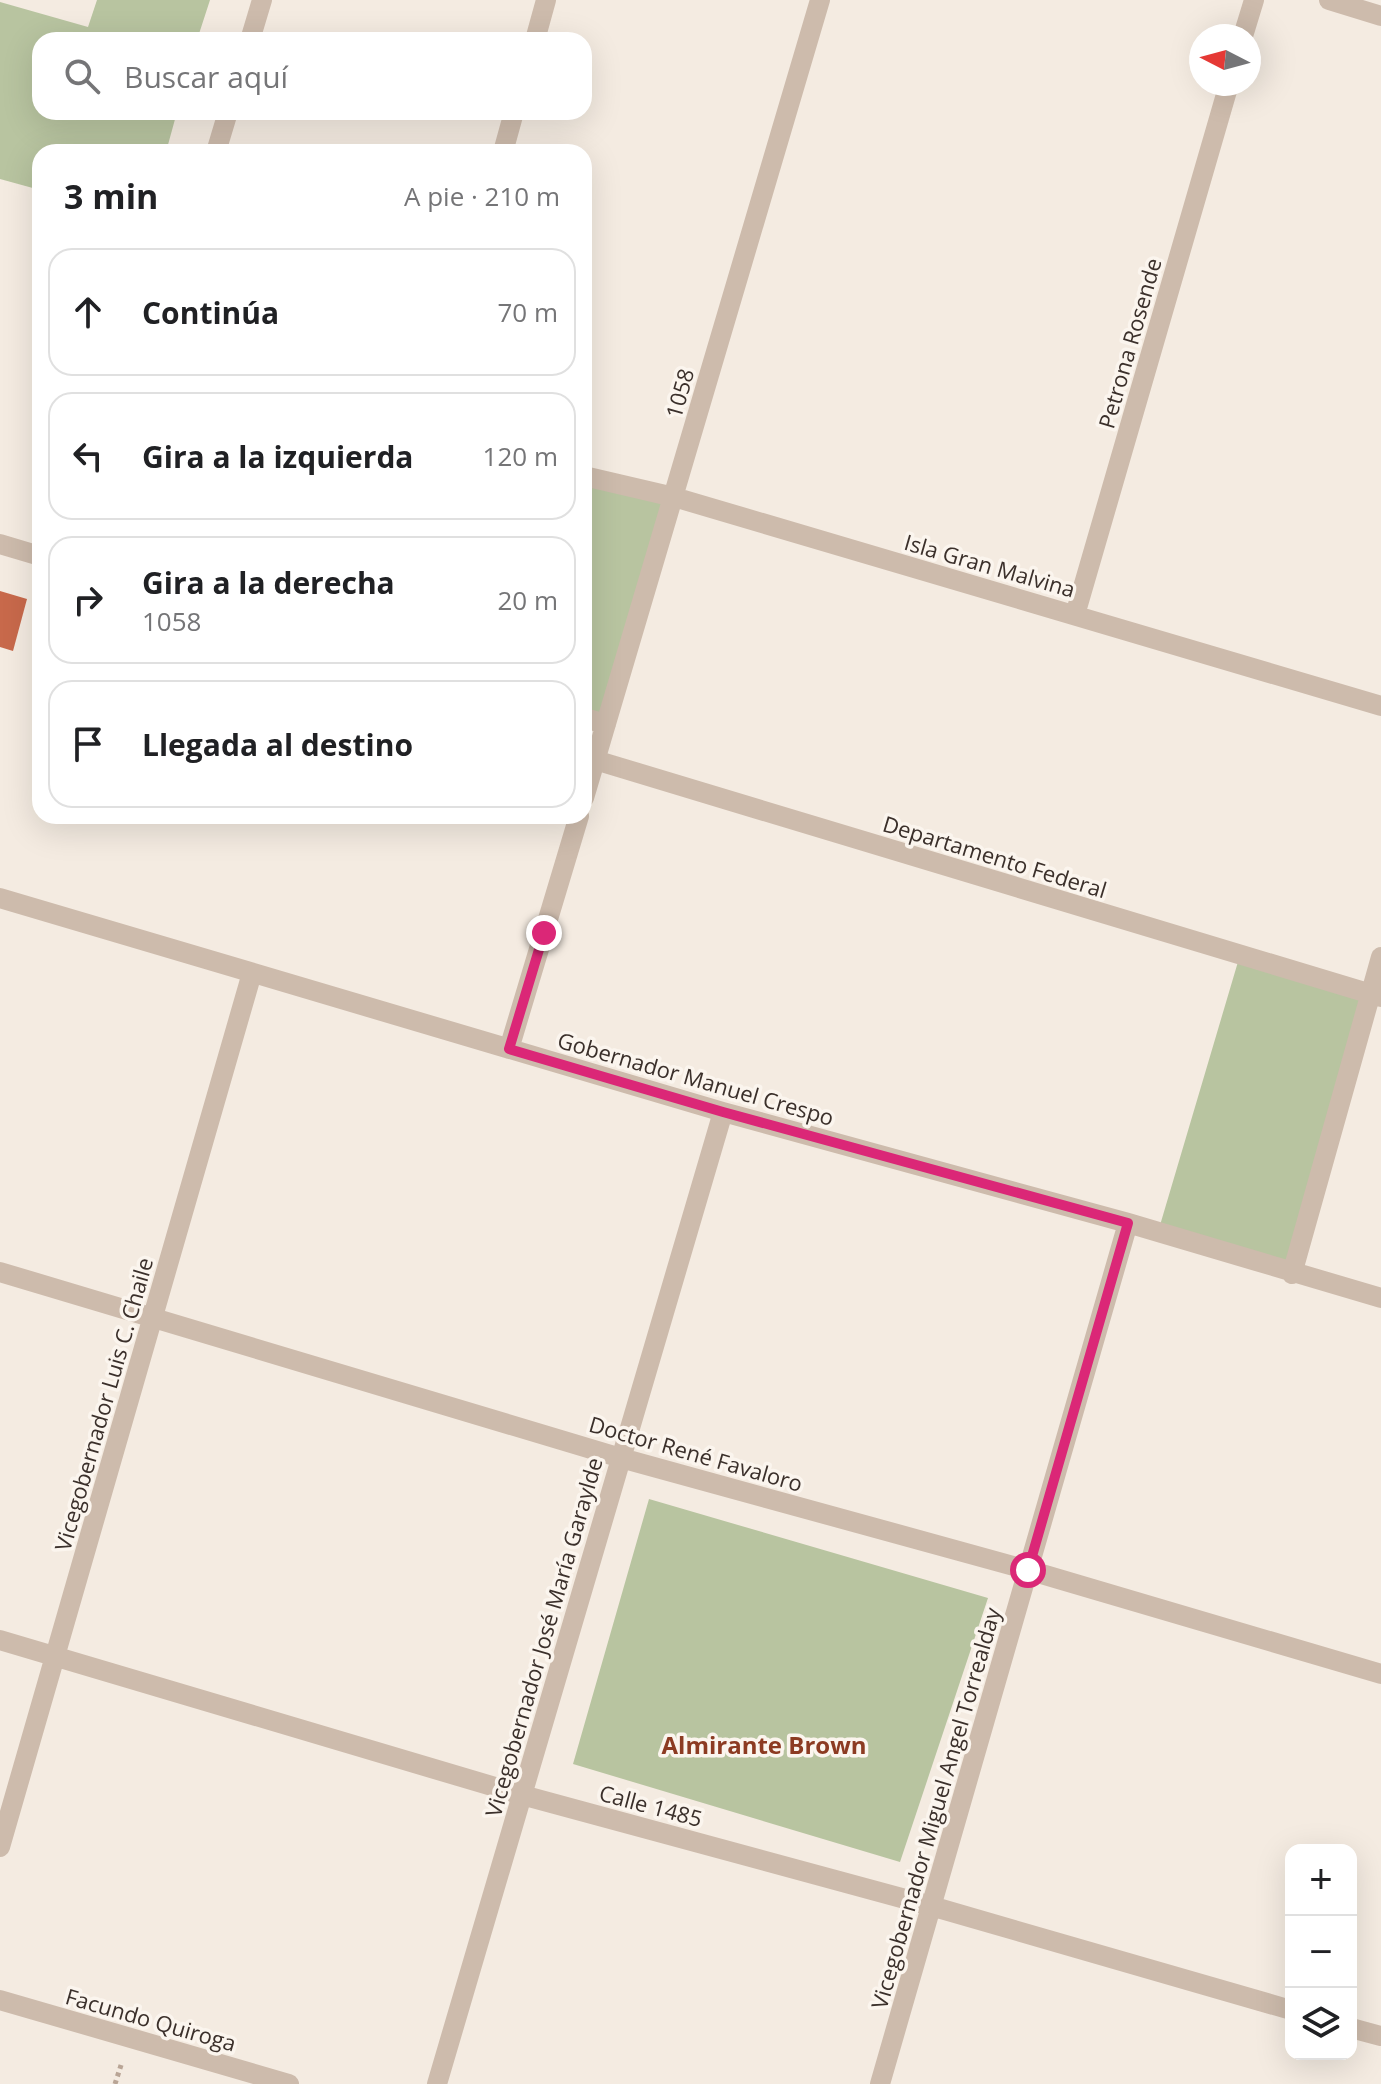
<!DOCTYPE html>
<html lang="es">
<head>
<meta charset="utf-8">
<style>
	body { margin:0; font-family:"Open Sans",sans-serif; background:#f6f6f6; color:#202124 }
	.controls { position:absolute; right:24px; bottom:24px; display:grid; overflow:hidden; border-radius:16px; box-shadow:0 8px 32px #0002 }
	.controls button { width:72px; height:72px; display:grid; place-items:center; padding:0; border:0; border-bottom:2px solid #e0e0e0; background:#fff; color:#202124; font:40px sans-serif }
	.compass { position:absolute; left:1189px; top:24px; width:72px; height:72px; border-radius:50%; background:#fff; box-shadow:0 8px 32px #0002; rotate:276deg }
	.stop { position:absolute; width:24px; height:24px; margin:-18px; border:6px solid #db2777; border-radius:50%; background:#fff }
	.stop.end { background:#db2777; border-color:#fff; box-shadow:0 2px 8px #0008 }
	.list { margin:0; padding:0; list-style:none }
	h2 { display:flex; justify-content:space-between; align-items:center; height:104px; margin:0; padding:0 32px; font-size:34px }
	h2 small { font-size:26px; font-weight:400; color:#757577 }
	.list li { display:grid; grid-template-columns:52px 1fr auto; gap:24px; align-items:center; box-sizing:border-box; height:128px; margin:0 16px 16px; padding:0 16px; border:2px solid #e0e0e0; border-radius:24px }
	.list b { display:block; font-size:30px; white-space:nowrap }
	.list p { margin:0; font-size:26px; white-space:nowrap; color:#757577 }
	.list em { font-size:26px; font-style:normal; color:#757577 }
	.icon { flex:none; width:44px; height:44px; fill:none; stroke:currentColor; stroke-width:2; stroke-linecap:round; stroke-linejoin:round }
	.map { position:relative; flex:none; width:1381px; height:2084px; overflow:hidden }
	.search { position:absolute; background:#fff; box-shadow:0 8px 32px #0002; left:32px; top:32px; width:560px; height:88px; display:flex; align-items:center; gap:20px; box-sizing:border-box; padding:0 28px; border-radius:24px; color:#757577; font-size:30px }
	.panel { position:absolute; background:#fff; box-shadow:0 8px 32px #0002; left:32px; top:144px; width:560px; height:680px; border-radius:24px }
	.map>svg:first-child { display:block }
	.green { fill:#b8c4a0 }
	.building { fill:#c8694b }
	.lines { fill:none; stroke-linecap:round; stroke-linejoin:round }
	.path { stroke:#b9a596; stroke-width:5; stroke-dasharray:4 4; stroke-linecap:butt }
	.minor { stroke:#cdbbac; stroke-width:20 }
	.route { stroke:#db2777; stroke-width:10 }
	.labels { text-anchor:middle; dominant-baseline:central; stroke-width:7; stroke-linejoin:round; paint-order:stroke }
	.street-label { font-size:22px; fill:#3b302b; stroke:#fbf5ee }
	.neighbourhood-label { font-size:24px; font-weight:bold; fill:#8c3b22; stroke:#fbf5ee }
</style>
</head>
<body>
<div class="map">
<svg width="1381" height="2084" viewBox="0 0 1381 2084">
	<rect width="100%" height="100%" fill="#f4ebe1"/>
	<!-- green -->
	<path class="green" d="M97,0H210L197,40H40V112H177L166,152H40V190L0,179V2L88,27Z
		M584,476L674,497L606,724L584,718Z
		M1240,955L1370,994L1292,1274L1158,1232Z
		M649,1499L988,1598L900,1862L573,1764Z"/>
	<!-- building -->
	<path class="building" d="M0,591L27,599L13,651L0,647Z"/>
	<g class="lines">
		<!-- path -->
		<path class="path" d="M115,2084L122,2062"/>
		<!-- minor -->
		<path class="minor" d="M1329,0L1381,16
			M1243,36L1254,0
			M250,40L262,0
			M535,40L546,0
			M216,152L228,112
			M503,152L514,112
			M584,476L674,497L1381,706
			M0,544L40,556
			M1075,615L1229,84
			M584,718L606,724
			M595,760L1381,997
			M584,798L820,0
			M0,898L723,1112L1128,1223L1381,1298
			M509,1049L579,816
			M0,1272L621,1458L1028,1570L1381,1674
			M1292,1274L1381,957
			M0,1640L522,1795L931,1906L1291,2010
			M0,1847L252,973
			M0,2000L289,2084
			M1351,2028L1381,2036
			M437,2084L723,1112
			M880,2084L1128,1223"/>
	</g>
	<g class="lines">
		<!-- route -->
		<path class="route" d="M544,933L509,1049L723,1112L1128,1223L1028,1570"/>
	</g>
	<g class="labels">
		<!-- street labels -->
		<g class="street-label">
			<text transform="translate(1129 343) rotate(-74)">Petrona Rosende</text>
			<text transform="translate(679 393) rotate(-74)">1058</text>
			<text transform="translate(990 565) rotate(16)">Isla Gran Malvina</text>
			<text transform="translate(995 856) rotate(17)">Departamento Federal</text>
			<text transform="translate(696 1078) rotate(16)">Gobernador Manuel Crespo</text>
			<text transform="translate(103 1404) rotate(-74)">Vicegobernador Luis C. Chaile</text>
			<text transform="translate(696 1453) rotate(16)">Doctor René Favaloro</text>
			<text transform="translate(543 1637) rotate(-74)">Vicegobernador José María Garaylde</text>
			<text transform="translate(651 1805) rotate(15)">Calle 1485</text>
			<text transform="translate(935 1808) rotate(-74)">Vicegobernador Miguel Angel Torrealday</text>
			<text transform="translate(151 2019) rotate(16)">Facundo Quiroga</text>
		</g>
		<!-- neighbourhood labels -->
		<g class="neighbourhood-label">
			<text x="764" y="1744">Almirante Brown</text>
		</g>
	</g>
</svg>
<div class="controls">
<button>+</button>
<button>−</button>
<button><svg class="icon" aria-label="layers" viewBox="0 0 24 24"><path d="M12 4l9 5-9 5-9-5zM3 14l9 5 9-5"/></svg></button>
</div>
<svg class="compass" viewBox="-18 -18 36 36"><path d="M0-13l5 13h-10z" fill="#e53935"/><path d="M0 13l5-13h-10z" fill="#757577"/></svg>
<div class="stop" style="left:1028px;top:1570px"></div>
<div class="stop end" style="left:544px;top:933px"></div>
<div class="search"><svg class="icon" aria-label="search" viewBox="0 0 24 24"><circle cx="10" cy="10" r="6"/><path d="M15 15l6 6"/></svg>Buscar aquí</div>
<section class="panel">
<h2>3 min<small>A pie · 210 m</small></h2>
<ul class="list">
<li><svg class="icon" aria-label="ahead" viewBox="0 0 24 24"><path d="M12 20V5M6 11l6-6 6 6"/></svg><div><b>Continúa</b></div><em>70 m</em></li>
<li><svg class="icon" aria-label="left" viewBox="0 0 24 24"><path d="M17 20v-9H6M10 6l-5 5 5 5"/></svg><div><b>Gira a la izquierda</b></div><em>120 m</em></li>
<li><svg class="icon" aria-label="right" viewBox="0 0 24 24"><path d="M7 20v-9h11M14 6l5 5-5 5"/></svg><div><b>Gira a la derecha</b><p>1058</p></div><em>20 m</em></li>
<li><svg class="icon" aria-label="arrive" viewBox="0 0 24 24"><path d="M6 21V4h12l-3 4 3 4H6"/></svg><div><b>Llegada al destino</b></div></li>
</ul>
</section>
</div>
</body>
</html>
